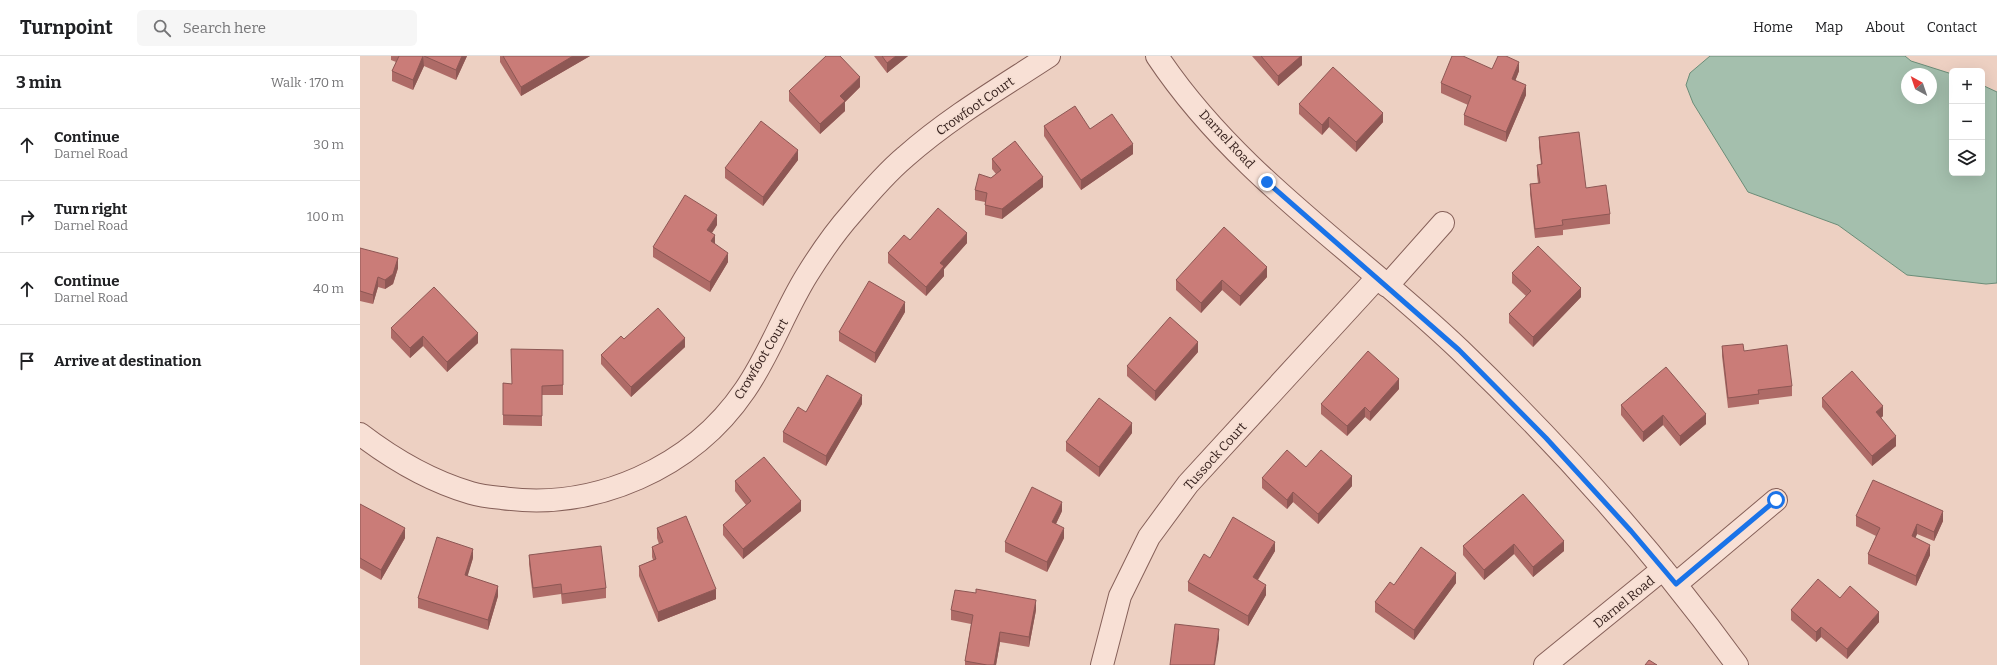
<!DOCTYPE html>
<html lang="en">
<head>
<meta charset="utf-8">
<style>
	body { margin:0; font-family:Bitter,serif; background:#f6f6f6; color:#202124 }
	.controls { position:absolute; right:12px; top:12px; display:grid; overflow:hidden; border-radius:6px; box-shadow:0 4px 16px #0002 }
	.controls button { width:36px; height:36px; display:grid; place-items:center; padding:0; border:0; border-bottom:1px solid #e0e0e0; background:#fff; color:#202124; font:20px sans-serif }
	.compass { position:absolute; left:1541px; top:12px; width:36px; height:36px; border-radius:50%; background:#fff; box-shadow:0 4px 16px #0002; rotate:320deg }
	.stop { position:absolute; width:12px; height:12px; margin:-9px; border:3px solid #1a73e8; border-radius:50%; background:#fff }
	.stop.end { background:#1a73e8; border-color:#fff; box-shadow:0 1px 4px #0008 }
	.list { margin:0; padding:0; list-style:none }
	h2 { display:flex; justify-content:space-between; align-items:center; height:52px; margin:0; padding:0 16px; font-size:17px }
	h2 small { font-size:13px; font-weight:400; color:#757577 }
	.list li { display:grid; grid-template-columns:26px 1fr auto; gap:12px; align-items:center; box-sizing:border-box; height:72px; padding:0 16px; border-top:1px solid #e0e0e0 }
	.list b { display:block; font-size:15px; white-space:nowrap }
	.list p { margin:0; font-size:13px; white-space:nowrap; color:#757577 }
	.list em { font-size:13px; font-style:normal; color:#757577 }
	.icon { flex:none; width:22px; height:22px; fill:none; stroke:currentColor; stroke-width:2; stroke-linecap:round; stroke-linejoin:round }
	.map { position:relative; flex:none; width:1637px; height:609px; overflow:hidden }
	header { display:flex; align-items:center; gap:24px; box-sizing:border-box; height:56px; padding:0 20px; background:#fff; border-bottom:1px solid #e0e0e0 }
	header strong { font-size:19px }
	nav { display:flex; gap:22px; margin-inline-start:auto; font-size:14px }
	.search { width:280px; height:36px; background:#f6f6f6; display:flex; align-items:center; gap:10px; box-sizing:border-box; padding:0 14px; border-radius:6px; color:#757577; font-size:15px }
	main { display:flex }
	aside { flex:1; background:#fff }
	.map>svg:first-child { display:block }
	.water { fill:#a4bfad; stroke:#6b8d78; fill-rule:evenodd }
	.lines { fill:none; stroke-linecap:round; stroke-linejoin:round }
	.street-casing { stroke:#866059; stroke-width:24 }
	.street { stroke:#f8e0d5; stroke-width:22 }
	.wall { fill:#ae6b67 }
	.shaded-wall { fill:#8d5754 }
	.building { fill:#ca7c78; stroke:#8d5754 }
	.route { stroke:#1a73e8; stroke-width:5 }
	.labels { text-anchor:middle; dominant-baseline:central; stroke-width:3; stroke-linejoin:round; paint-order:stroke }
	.street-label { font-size:13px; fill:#36201d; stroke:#f4ddd1 }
</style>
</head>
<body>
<header>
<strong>Turnpoint</strong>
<div class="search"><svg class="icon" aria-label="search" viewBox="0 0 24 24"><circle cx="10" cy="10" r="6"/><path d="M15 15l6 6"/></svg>Search here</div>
<nav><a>Home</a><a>Map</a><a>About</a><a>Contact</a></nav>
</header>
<main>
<aside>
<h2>3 min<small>Walk · 170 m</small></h2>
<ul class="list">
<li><svg class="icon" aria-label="ahead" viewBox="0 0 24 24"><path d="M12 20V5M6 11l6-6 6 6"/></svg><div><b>Continue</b><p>Darnel Road</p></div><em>30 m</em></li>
<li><svg class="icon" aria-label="right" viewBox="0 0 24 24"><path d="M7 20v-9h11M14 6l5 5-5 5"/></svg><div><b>Turn right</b><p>Darnel Road</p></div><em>100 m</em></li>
<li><svg class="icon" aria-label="ahead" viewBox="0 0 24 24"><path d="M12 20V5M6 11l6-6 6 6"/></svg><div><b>Continue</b><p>Darnel Road</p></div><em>40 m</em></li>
<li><svg class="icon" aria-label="arrive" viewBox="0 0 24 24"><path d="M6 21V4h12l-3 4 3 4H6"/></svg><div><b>Arrive at destination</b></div></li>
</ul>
</aside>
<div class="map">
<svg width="1637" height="609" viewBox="0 0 1637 609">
	<rect width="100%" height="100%" fill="#edd0c2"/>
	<!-- water -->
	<path class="water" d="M1350,0H1545L1551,5L1592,18V117H1622V29L1637,36V227L1626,228L1547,219L1478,169L1388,136L1333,47L1326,29L1330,17ZM1547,18H1571V42H1547Z"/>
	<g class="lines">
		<defs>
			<path id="street" d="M797,0C876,119 999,197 1100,294C1201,391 1295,496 1377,609
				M1027,230L1083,167
				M0,378C34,404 70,425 111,437C121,440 132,441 142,442C235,455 332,412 385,334C410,298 424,256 447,219C460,198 476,175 492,157C508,138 526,117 545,101C589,62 640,32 689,0
				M1316,528L1416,444
				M742,609L760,540L789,481L828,428L1017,222
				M1185,609L1303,513"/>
		</defs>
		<!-- street casing -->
		<use href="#street" class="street-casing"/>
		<!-- street -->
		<use href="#street" class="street"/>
	</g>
	<!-- wall -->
	<path class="wall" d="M31,0H107L96,24L64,10L53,34L32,25V15L36,6L31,4Z
		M140,0H230L161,40L140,6Z
		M514,0H548L527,17Z
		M892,0H942V9L918,30Z
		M1132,13L1159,15L1155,25L1166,39L1146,86L1104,69V59L1108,49L1081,37V27Z
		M500,31L485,46V55L460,78L429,45V35Z
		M939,48L1023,66L996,96L969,71L962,79L939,58Z
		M684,70L730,73L773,98L721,134L684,80Z
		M1179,81L1250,158V168L1203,174V179L1175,182L1170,138V128L1178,127L1177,119V109L1181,108L1179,91Z
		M632,103L683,131L642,163L625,159V146L615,144V134L636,118L632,113Z
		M438,104L403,150L365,122V112Z
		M357,169L352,177L355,188L368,206L350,236L293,201V191Z
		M550,184L607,187L584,213V220L566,240L528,207V197Z
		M0,192L38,212L33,228L25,233L18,231L13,248L0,245Z
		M1152,217L1221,241L1173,291L1149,267V258L1166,240L1152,227Z
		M907,221L880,250L862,234L841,257L816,234V224Z
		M545,256L515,307L479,285V276Z
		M31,272L118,287L87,316L63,290L50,302L31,282Z
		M264,283L325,291L271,341L241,308V299Z
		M1362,290L1384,295L1432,330V340L1399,344V348L1368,352L1362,300Z
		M203,294V339H182V370L143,369V327L152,328Z
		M838,296L795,345L767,320V310Z
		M1039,333L1010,365L1005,361L987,380L961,358V348Z
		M1462,342L1523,360L1521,362L1536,390L1512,410L1462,351Z
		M502,348L466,410L423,386V376L446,356Z
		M1261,349L1346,368L1320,390L1303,369L1283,386L1261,359Z
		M772,377L739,421L706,395V386Z
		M946,411L992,430L958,468L933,446L927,453L902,432V422Z
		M375,425L441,455L383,503L363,479V469L386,449L375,435Z
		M1163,438L1204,495L1173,521L1154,498L1124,524L1103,499V490Z
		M0,448L45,482L21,524L0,512Z
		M702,455L696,468L704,482L687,516L645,496V486Z
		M1496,460L1583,465L1574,485L1557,478L1555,482L1570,499L1556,530L1508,508V498L1516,480L1496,470Z
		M297,472L356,543L298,566L279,520V510L293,504L292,501V491L299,488L297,482Z
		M915,495L898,524L906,539L888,570L828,535V526L850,502Z
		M169,499L246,532V542L202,548L201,538L173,542L169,508Z
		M113,502L107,520L138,540L128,574L58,552V542Z
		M1096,527L1054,584L1015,556V546L1034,529Z
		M1480,542L1519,566L1487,603L1461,581L1456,586L1431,564V554Z
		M591,554H676L669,591L640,586L636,609H605V605L611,568L591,564Z"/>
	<!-- shaded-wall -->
	<path class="shaded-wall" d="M63,0L64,10L53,34V24Z
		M102,0H107L96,24V14Z
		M213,0H230L161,40V31Z
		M536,0H548L527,17V7Z
		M941,0H942V9L918,30V20Z
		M1159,6V15L1152,33V23Z
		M500,21V31L485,46V55L460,78V68L480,40Z
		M1166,29V39L1146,86V76Z
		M1023,57V66L996,96V86Z
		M969,61V71L962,79V69Z
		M773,88V98L721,134V124Z
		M438,94V104L403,150V141Z
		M683,121V131L642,163V153Z
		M357,159V169L347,184V174Z
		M607,177V187L584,213V220L566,240V231L580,207Z
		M355,179V189L351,185Z
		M368,197V206L350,236V226Z
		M38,202V212L33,228L25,233V224Z
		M907,211V221L880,250V240Z
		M18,221V231L13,248V239Z
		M862,224V234L841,257V247Z
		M1221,232V241L1173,291V281Z
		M545,246V256L515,307V297Z
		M118,277V287L87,316V306Z
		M63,280V290L50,302V292Z
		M325,282V291L271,341V331Z
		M838,286V296L795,345V335Z
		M1039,323V333L1010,365V356Z
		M502,339V348L466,410V400Z
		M1523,350V360L1516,366V356Z
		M1005,351V361L987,380V370Z
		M1346,358V368L1320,390V380Z
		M1303,359V369L1283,386V376Z
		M772,367V377L739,421V411Z
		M1536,380V390L1512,410V400Z
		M992,420V430L958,468V458Z
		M933,436V446L927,453V444Z
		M441,445V455L383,503V493Z
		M702,446V455L692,476V466Z
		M1583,455V465L1574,485V476Z
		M1557,468V478L1552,490V480Z
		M45,472V482L21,524V514Z
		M704,472V482L687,516V506Z
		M1204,485V495L1173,521V511Z
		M915,486V495L893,531V521Z
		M1154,488V498L1124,524V514Z
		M1570,489V499L1556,530V520Z
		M113,493V502L105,529V519Z
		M1096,517V527L1054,584V574Z
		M906,529V539L888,570V560Z
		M138,530V540L128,574V564Z
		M356,533V543L298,566V556Z
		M676,544V554L669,591V581Z
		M1519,556V566L1487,603V593Z
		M1461,571V581L1456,586V576Z
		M859,573V583L855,609H854Z
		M640,576V586L636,609H634Z"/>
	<!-- building -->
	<path class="building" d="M39,0H63L53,24L32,15Z
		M64,0H102L96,14Z
		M143,0H213L161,31Z
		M466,0H480L500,21L480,40L485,45L460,68L429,35Z
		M522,0H536L527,7Z
		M901,0H941L918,20Z
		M1092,0H1103L1132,13L1138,0H1146L1159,6L1152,23L1166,29L1146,76L1104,59L1111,40L1081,27Z
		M973,11L1023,57L996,86L969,61L962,69L939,48Z
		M715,50L730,73L752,58L773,88L721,124L684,70Z
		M401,65L438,94L403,141L365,112Z
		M1219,76L1226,132L1246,129L1250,158L1202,164L1203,169L1175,173L1170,128L1180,127L1177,109L1182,108L1179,81Z
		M655,85L683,121L642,153L625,149L627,137L615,134L619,118L631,122L641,114L632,103Z
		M325,139L357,159L347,174L355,179L351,185L368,197L350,226L293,191Z
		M578,152L607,177L580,207L584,210L566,231L528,197L544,179L550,184Z
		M864,171L907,211L880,240L862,224L841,247L816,224Z
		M1178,190L1221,232L1173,281L1149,258L1171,235L1152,217Z
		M0,192L38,202L33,218L25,224L18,221L13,239L0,235Z
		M509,225L545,246L515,297L479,276Z
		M74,231L118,277L87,306L63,280L50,292L31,272Z
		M298,252L325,282L271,331L241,299L261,280L264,283Z
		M810,261L838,286L795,335L767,310Z
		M1383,288L1384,295L1427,289L1432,330L1398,334L1399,338L1368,342L1362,290Z
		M151,293L203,294V329L182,330V360L143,359V327L152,328Z
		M1008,295L1039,323L1010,356L1005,351L987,370L961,348Z
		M1306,311L1346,358L1320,380L1303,359L1283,376L1261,349Z
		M1492,315L1523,350L1516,356L1536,380L1512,400L1462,342Z
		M467,319L502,339L466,400L423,376L438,351L446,356Z
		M739,342L772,367L739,411L706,386Z
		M927,394L946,411L961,394L992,420L958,458L933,436L927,444L902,422Z
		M404,401L441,445L383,493L363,469L391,445L375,425Z
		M1513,424L1583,455L1574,476L1557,468L1552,480L1570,489L1556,520L1508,498L1520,472L1496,460Z
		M672,431L702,446L692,466L704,472L687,506L645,486Z
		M1163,438L1204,485L1173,511L1154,488L1124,514L1103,490Z
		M0,448L45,472L21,514L0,502Z
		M326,460L356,533L298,556L279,510L296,503L292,491L303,486L297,472Z
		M873,461L915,486L893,521L906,529L888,560L828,526L844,498L850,502Z
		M77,481L113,493L105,519L138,530L128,564L58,542Z
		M241,490L246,532L202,538L201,528L173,532L169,499Z
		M1061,491L1096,517L1054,574L1015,546L1030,526L1034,529Z
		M1458,523L1480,542L1490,530L1519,556L1487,593L1461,571L1456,576L1431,554Z
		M616,533L676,544L669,581L640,576L634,609H627L605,605L613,559L591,554L595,534L616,537Z
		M815,568L859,573L854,609H810Z
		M1289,604L1297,609H1285Z"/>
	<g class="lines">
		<!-- route -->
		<path class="route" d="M907,126L1099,294L1186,382L1271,475L1316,528L1416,444"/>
	</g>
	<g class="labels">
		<!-- street labels -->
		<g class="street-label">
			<text transform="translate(615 50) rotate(-35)">Crowfoot Court</text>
			<text transform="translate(867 83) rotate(47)">Darnel Road</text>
			<text transform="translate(401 303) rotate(-59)">Crowfoot Court</text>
			<text transform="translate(855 400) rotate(-48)">Tussock Court</text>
			<text transform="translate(1264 546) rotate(-39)">Darnel Road</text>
		</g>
	</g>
</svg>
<div class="controls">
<button>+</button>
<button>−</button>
<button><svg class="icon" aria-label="layers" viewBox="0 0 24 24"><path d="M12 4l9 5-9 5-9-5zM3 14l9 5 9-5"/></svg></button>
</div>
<svg class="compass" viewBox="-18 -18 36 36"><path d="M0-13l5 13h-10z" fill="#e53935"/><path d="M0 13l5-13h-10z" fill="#757577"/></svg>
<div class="stop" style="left:1416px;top:444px"></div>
<div class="stop end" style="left:907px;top:126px"></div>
</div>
</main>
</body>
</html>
